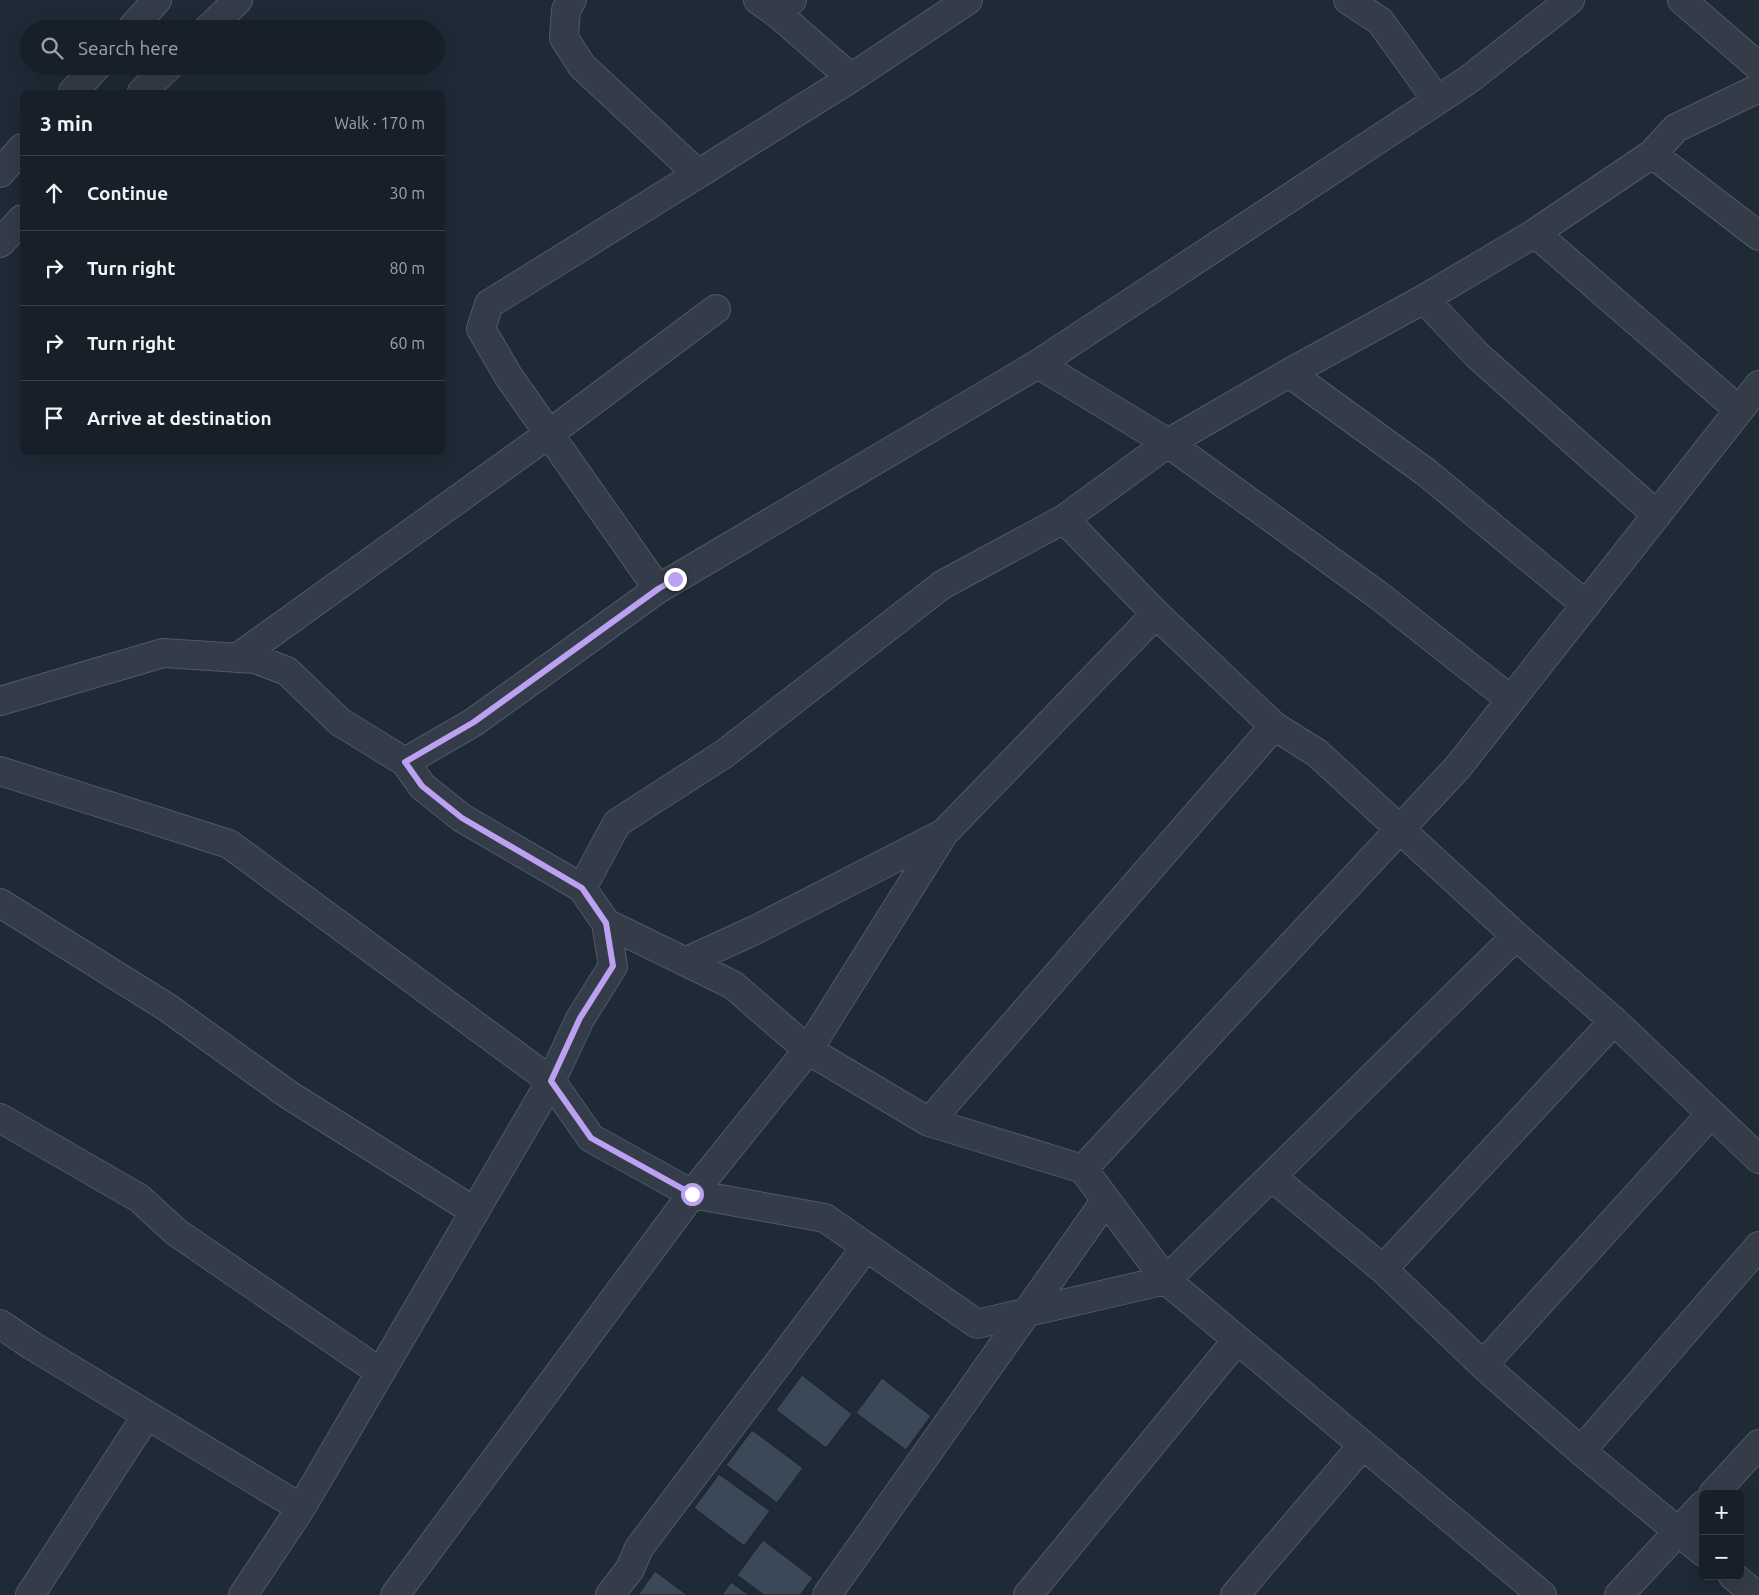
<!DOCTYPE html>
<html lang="en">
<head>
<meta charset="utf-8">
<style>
	body { margin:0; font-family:Ubuntu,sans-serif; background:#202831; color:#f1f3f6 }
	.controls { position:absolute; right:15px; bottom:15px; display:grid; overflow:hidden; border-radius:8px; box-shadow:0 5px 20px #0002 }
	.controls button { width:45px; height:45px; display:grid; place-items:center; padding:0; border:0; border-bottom:1px solid #363e46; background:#172029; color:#f1f3f6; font:25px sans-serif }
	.stop { position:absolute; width:15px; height:15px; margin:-11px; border:4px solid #bca0f2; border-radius:50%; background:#fff }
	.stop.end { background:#bca0f2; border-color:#fff; box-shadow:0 1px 5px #0008 }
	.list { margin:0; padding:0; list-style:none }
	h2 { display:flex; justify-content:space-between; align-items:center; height:65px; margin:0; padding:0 20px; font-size:21px }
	h2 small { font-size:16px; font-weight:400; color:#9ea3a8 }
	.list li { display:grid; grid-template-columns:32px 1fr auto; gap:15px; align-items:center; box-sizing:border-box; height:75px; padding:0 20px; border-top:1px solid #363e46 }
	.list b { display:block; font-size:19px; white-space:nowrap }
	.list em { font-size:16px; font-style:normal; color:#9ea3a8 }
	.icon { flex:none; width:28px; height:28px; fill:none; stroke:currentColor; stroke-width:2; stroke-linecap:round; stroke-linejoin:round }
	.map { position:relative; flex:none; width:1759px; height:1595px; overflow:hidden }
	.search { position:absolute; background:#172029; box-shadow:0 5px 20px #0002; left:20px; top:20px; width:425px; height:55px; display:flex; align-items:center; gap:12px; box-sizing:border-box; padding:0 18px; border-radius:28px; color:#9ea3a8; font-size:19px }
	.panel { position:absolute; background:#172029; box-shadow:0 5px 20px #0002; left:20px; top:90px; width:425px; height:365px; border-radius:8px }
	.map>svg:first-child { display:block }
	.building { fill:#3b4857; stroke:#1a232e }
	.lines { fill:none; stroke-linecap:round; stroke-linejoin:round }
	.minor-casing { stroke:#505965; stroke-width:30 }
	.tertiary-casing { stroke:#505965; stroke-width:30 }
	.minor { stroke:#333c48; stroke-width:28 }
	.tertiary { stroke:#333c48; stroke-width:28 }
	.route { stroke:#bca0f2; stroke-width:6 }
</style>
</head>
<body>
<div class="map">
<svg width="1759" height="1595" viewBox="0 0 1759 1595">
	<rect width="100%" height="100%" fill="#1f2a37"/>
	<!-- building -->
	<path class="building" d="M802,1375L852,1414L826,1448L776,1410Z
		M882,1378L931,1416L906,1450L856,1413Z
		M752,1430L803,1468L777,1503L726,1465Z
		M719,1474L770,1511L744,1546L694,1508Z
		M763,1540L813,1578L800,1595H764L737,1575Z
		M655,1571L687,1595H638Z
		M731,1582L749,1595H722Z"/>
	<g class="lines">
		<defs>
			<path id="minor" d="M572,0L566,10L564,38L582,66L698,174L489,304L481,329L509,377L658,589
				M758,0L778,14L792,0
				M1348,0L1380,21L1437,100
				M1570,0L1468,80L1038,364L658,589L474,722L405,762L422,786L462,818L582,888L606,923L613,966L580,1019L551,1081L591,1138L692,1194L825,1218L977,1324L1166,1280L1083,1169L1458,767L1759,385
				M1682,0L1759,67
				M778,14L851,78L968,0
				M1652,154L1759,236
				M698,174L851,78
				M1424,299L1478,356L1657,515
				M1038,364L1168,443L1378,595L1510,699
				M1289,373L1427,473L1586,605
				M1739,410L1535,233L1652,154L1676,128L1759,88
				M237,658L550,433L716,309
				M0,701L163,653L255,659L287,671L340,722L405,762
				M1274,726L1317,753L1516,936
				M0,771L229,844L551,1081L301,1508L243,1595
				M582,888L617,823L724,754L942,585L1064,519L1168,443L1289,373L1424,299L1535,233
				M0,903L168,1008L289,1095L474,1211
				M606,923L733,985L808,1050L929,1122L1083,1169
				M685,962L755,930L942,834
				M0,1118L139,1198L176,1232L380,1372
				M929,1122L1274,726L1156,614L1064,519
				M1272,1177L1383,1269L1483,1365L1581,1451L1703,1552
				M1383,1269L1614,1021
				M0,1324L31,1345L301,1508
				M1483,1365L1711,1114
				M1581,1451L1759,1246
				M1713,1494L1759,1444
				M1733,1576L1756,1595
				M30,1595L147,1415
				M395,1595L692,1194L808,1050L944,833L1156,614
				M610,1595L630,1569L639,1548L866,1247
				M827,1595L1106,1200
				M1028,1595L1237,1340
				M1235,1595L1363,1445
				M1542,1595L1166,1280L1516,936L1614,1021L1759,1159
				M1619,1595L1703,1505"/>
			<path id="tertiary" d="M131,29L157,0
				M208,29L238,0
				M73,92L97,66
				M142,92L169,66
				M0,173L22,148
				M0,243L22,219"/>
		</defs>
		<!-- minor casing -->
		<use href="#minor" class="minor-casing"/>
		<!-- tertiary casing -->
		<use href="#tertiary" class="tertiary-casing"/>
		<!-- minor -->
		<use href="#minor" class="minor"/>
		<!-- tertiary -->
		<use href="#tertiary" class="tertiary"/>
	</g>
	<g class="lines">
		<!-- route -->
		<path class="route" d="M675,579L658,589L474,722L405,762L422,786L462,818L582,888L606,923L613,966L580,1018L551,1081L591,1138L692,1194"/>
	</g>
</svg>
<div class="controls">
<button>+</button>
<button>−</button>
</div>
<div class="stop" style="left:692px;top:1194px"></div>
<div class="stop end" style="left:675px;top:579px"></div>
<div class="search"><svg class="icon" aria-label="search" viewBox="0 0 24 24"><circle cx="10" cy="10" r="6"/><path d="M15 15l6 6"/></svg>Search here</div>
<section class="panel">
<h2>3 min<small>Walk · 170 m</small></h2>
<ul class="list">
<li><svg class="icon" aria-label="ahead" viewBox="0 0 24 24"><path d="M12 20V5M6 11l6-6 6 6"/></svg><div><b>Continue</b></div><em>30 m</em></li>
<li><svg class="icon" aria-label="right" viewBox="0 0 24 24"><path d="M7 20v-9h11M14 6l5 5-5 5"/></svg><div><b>Turn right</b></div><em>80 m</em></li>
<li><svg class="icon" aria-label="right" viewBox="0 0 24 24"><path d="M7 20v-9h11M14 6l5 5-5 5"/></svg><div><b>Turn right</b></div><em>60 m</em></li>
<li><svg class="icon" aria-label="arrive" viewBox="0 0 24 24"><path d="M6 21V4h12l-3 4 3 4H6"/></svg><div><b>Arrive at destination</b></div></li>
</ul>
</section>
</div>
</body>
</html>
